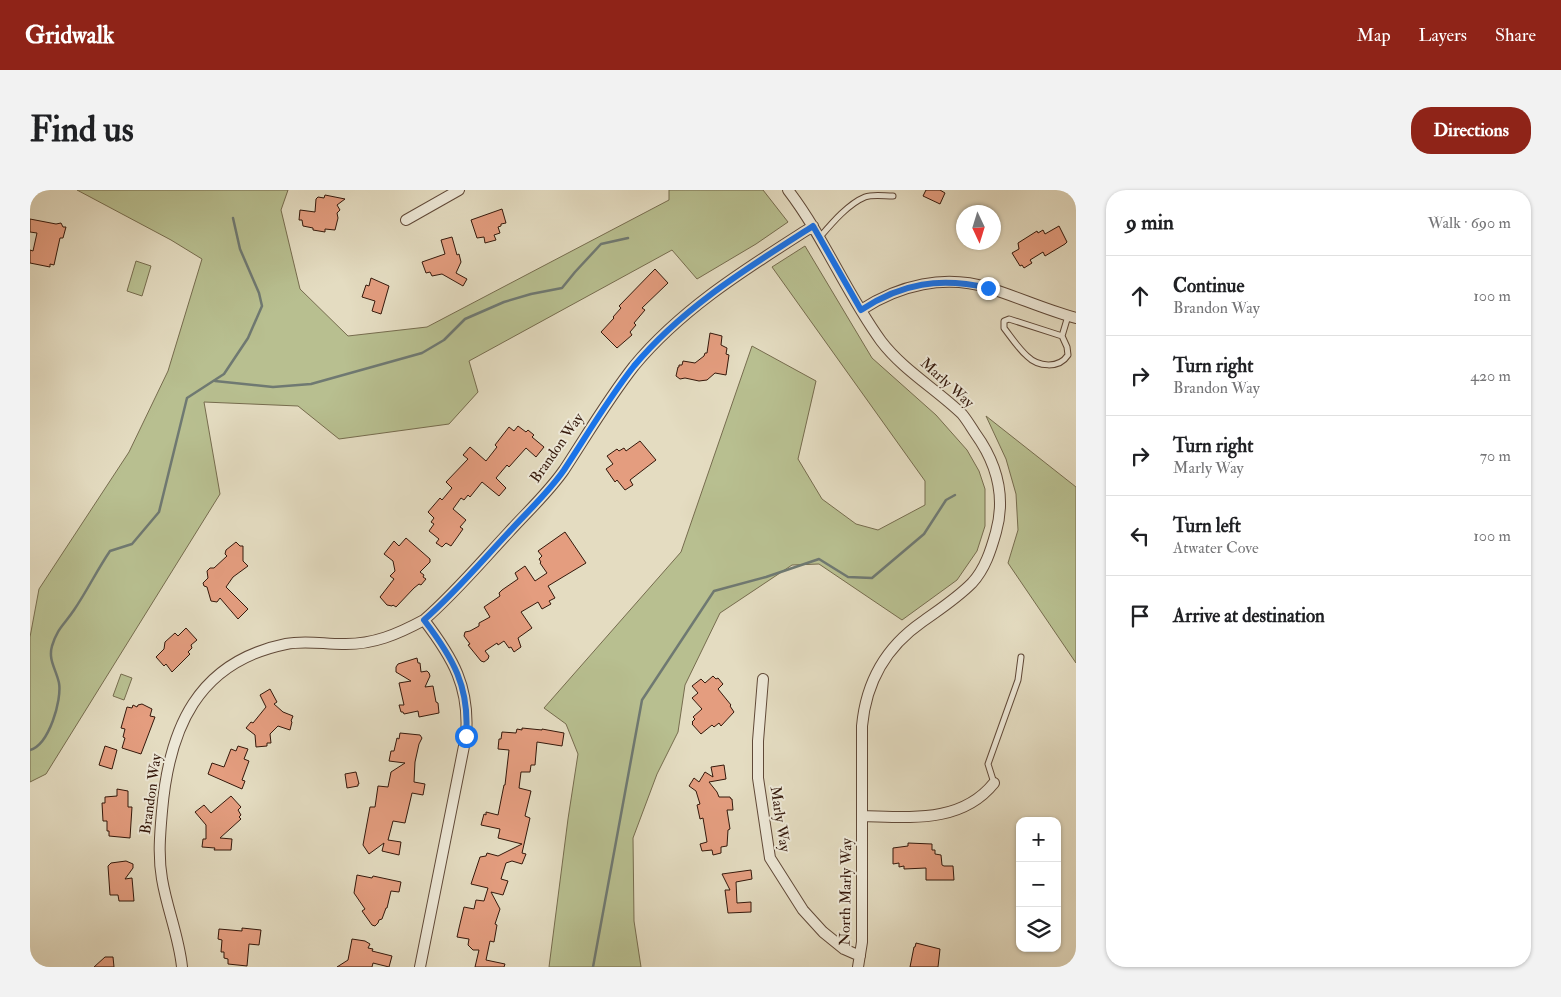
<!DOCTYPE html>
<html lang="en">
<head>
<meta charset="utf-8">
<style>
	body { margin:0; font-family:"IM FELL Double Pica",serif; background:#f2f2f2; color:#202124 }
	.controls { position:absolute; right:15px; bottom:15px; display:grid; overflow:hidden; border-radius:10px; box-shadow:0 1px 4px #0004 }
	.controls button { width:45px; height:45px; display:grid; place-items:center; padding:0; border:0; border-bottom:1px solid #e0e0e0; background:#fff; color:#202124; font:25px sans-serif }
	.compass { position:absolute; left:926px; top:15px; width:45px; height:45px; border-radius:50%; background:#fff; box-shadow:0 1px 4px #0004; rotate:176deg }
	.stop { position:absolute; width:15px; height:15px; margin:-11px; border:4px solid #1a73e8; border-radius:50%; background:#fff }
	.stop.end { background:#1a73e8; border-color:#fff; box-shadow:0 1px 5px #0008 }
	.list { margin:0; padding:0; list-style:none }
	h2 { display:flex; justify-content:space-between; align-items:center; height:65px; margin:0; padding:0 20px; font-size:21px }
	h2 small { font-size:16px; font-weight:400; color:#757577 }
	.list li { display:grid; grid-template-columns:32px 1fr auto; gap:15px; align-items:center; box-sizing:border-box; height:80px; padding:0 20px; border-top:1px solid #e0e0e0 }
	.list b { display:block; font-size:19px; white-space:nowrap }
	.list p { margin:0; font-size:16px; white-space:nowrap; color:#757577 }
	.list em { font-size:16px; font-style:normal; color:#757577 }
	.icon { flex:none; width:28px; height:28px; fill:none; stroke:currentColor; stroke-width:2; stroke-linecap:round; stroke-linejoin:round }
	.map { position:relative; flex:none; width:1046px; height:777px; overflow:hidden; border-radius:20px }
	header { display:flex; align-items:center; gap:30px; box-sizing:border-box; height:70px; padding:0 25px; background:#8f2418; color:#fff }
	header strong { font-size:24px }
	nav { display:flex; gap:28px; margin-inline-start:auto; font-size:18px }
	.intro { display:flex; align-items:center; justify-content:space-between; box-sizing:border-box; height:120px; padding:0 30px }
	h1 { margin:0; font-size:35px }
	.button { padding:12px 22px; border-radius:20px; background:#8f2418; color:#fff; font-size:18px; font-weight:700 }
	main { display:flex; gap:30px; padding:0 30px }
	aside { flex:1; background:#fff; border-radius:20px; box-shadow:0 1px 4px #0004 }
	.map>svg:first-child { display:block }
	.green { fill:#b8bf90; stroke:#766c4e }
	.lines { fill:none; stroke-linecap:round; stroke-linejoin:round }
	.stream { stroke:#6f7972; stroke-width:2.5 }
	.building { fill:#e49d7f; stroke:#34180b }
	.lane-casing { stroke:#604938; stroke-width:7 }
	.street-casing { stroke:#604938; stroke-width:12 }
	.lane { stroke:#ede8d7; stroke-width:5 }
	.street { stroke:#ede8d7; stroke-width:10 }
	.route { stroke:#1a73e8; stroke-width:6 }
	.labels { text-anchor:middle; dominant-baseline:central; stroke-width:4; stroke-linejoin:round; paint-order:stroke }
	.street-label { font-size:15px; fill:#34180b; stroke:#ede8d7 }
</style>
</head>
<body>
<header>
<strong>Gridwalk</strong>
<nav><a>Map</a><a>Layers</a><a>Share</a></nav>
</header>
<div class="intro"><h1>Find us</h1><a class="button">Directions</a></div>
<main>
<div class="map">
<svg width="1046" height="777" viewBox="0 0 1046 777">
	<rect width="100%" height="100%" fill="#e4dcc1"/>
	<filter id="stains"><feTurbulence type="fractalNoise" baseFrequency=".004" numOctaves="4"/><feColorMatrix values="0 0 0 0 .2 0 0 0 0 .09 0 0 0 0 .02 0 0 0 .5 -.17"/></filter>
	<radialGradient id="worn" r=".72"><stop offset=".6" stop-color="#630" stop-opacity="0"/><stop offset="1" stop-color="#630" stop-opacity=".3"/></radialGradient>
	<!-- green -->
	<path class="green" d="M47,0H258L251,20L270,99L318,146L397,137L639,10V0H733L758,32L726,54L667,89L642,60L439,171L448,202L419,234L309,249L268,216L174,212L190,304L16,584L0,592V447L9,399L99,262L138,181L172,69L141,50Z
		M775,56L842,168L906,225L937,260L949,281L955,299V336L947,361L927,390L872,430L789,374L762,375L690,423L655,495L648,542L627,584L603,648L604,731L611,777H519L538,629L548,564L536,534L514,518L651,362L722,156L786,191L768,269L792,309L826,334L848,340L895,315V291L742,77Z
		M106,71L121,76L112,106L97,101Z
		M956,226L1046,297V473L978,373L988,340L986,304L976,269Z
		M91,484L102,488L94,510L83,506Z"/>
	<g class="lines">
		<!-- stream -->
		<path class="stream" d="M185,191L243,197L281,194L392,163L414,150L435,129L474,112L501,104L532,98L545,82L571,54L598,48
			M0,560C19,555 32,510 29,493C26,479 18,470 22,456C28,437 34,435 44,420C57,401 67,380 80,361L102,354L129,322L157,208L194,184L218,148L232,116L229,103L210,59L203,28
			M563,777L612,510L684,401L736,387L789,369L818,387L842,388L894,344L916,310L925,305"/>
	</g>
	<!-- building -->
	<path class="building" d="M896,0H910L915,3L910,14L893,6Z
		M295,5L315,9L307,15L310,20L307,23L308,28L305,40L295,39V42L283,40V38L273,36L272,30H269L270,20L285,22L286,9L288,7L294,8Z
		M472,19L476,33L471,34V36L468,37L470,43L464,45L466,50L455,53L454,47L447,48L441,30Z
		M0,29L26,34L31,33L33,37H36L33,48H30L24,75L20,74V77L0,73V60L3,61L7,43L0,42Z
		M1029,36L1037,52L1035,54L1015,66L1013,62L1000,70L1002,73L994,78L992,75L990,76L982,63L989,59L988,53L1007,41L1008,43L1013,40L1015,44Z
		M422,47L427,65L429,64L431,72L426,83L437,89L433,96L412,84L402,86L400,82L396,83L392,72L415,64L411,50Z
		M625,79L638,93L612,118L615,120L604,133L606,135L600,142L602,145L587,158L571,142L584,128L583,127L591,118L589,116Z
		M341,88L359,96L351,124L342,121L345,111L332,107L336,95L339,96Z
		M680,143L692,146L691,155L697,158L696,164L699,165L696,185L685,183L677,190L669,191L655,188L650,189L646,186L648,177H649V175H652L653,171L665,173L674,166L675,163H677Z
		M488,236L496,242L498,240L504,245L502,247L514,257L506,267L496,258L479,277L477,275L466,288L476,298L469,306L452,292L440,307L438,305L434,310L431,308L423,319L436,330L430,337L433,339L421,356L416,353L412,357L406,353L409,349L399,341L404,334L401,332L404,328L398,322L410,308L412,310L422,298L416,292L438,269L433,265L440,257L456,271L467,257L465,255L479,237L484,241Z
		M610,251L626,270L600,290L603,295L595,300L587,290L585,292L576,279L583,274L577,266L587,259L589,261L594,258L596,261Z
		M535,342L556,373L518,396L525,408L519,411L521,414L512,419L508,412L491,422L502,438L488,448L491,457L484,462L481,457L479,458L474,451L468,455L467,453L455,461L459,466L458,469L454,472L451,471L438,455L440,454L434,446L435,442L440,441L449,436V433L460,427L454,417L470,406L469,403L472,400L488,389L485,383L495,376L505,391L517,383L510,373L511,372L509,369L512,366L508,361Z
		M376,348L400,369V372L390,382L394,385L393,387L396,389L391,395L389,394L384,398L366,417L363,415L362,416L357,415L350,407L364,389L360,386L365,381L363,371L354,364L364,351L369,356Z
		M206,352L210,356H213V371L218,376L203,387L196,397L218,419L208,429L190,408L187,412L181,411L177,397L174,396L173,393L178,388L177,381L180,378H184L197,366L195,364L196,360Z
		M156,438L167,450L161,455L162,458L158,462L160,464L142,482L136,474L134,476L126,467L134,459L135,452L145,443L148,446Z
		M387,468L388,473H390L391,482L397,481L399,483L400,486L395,497L403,496L406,512L408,513L409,523L389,527L388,521L374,524L373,522H371L369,515H374L369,493L381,491L366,482V477L368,474Z
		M683,486L686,489L688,488L693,494L688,499L701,515L700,516L704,522L691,536L689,533L684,537L682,535L671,544L662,534L663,533L662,532L665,529L663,527L672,519L662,508L668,503L662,496L671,489L675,493Z
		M240,499L247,512L244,514L253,522L263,526L261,531L262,532L260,540L248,536L240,544L241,553H237V556L226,557L225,545L216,538L221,532L223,533L236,517L230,505Z
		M112,514L122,519L120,526L125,527L111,564L92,558L95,548L93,547L95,539L91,538L97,517L102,518L103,515L107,517L108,515Z
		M492,538L512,540V539L534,543L532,556L507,552L505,575H501L500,582H491L489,598L501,601L495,626L500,628L492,663L496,664L492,674L482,671L476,673L471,689L478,691L473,705L461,702L470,719L465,734L467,735L464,752L460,751L456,770L475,774L474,777H445L449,760H443L438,755L439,749L427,747L429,738L434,717L444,719L446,710L454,711L458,698L441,694L450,667L456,666L457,663L468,666L492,654L468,648L470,639L451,635L454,624L456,625V622L468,625L474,595H475L479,560L468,559L469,549H471L472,542L486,543L487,539L492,540Z
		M370,543L390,545L392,548L389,554L385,572L384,592L395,594L393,605L382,603L375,633L363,631L358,650L371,652L369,665L352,661L354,653L339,664L333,655L340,617H345L348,596L358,597L361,582L375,573L359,571L361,561H364L367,548L369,549Z
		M75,556L87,560L82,579L69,575Z
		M208,556L218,559L214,569L219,571L212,590L215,591L212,599L178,584L182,573L194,577L201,559L206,561Z
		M694,575L696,589L679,592L687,602L689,607H700L701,609H702L703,620H697L700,639L698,640L697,656L691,657V663L683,665L682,660L672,661L670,654L677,652L673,628L670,629L667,615L670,614L666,601L659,596L664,588L669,592L675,582L683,587L681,577Z
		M326,582L329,594H328V596L317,598L315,584Z
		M87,599L98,601V617H102L100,648L79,646V641H77V631H73L72,613H75V607L87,606Z
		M201,606L211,617L208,620L211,625L209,627L211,629L190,648L202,649L201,660H184L185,658L172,657L173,649H176V635L165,622L174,615L181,623Z
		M878,653L902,654V660H905V664L911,665L912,675L914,676H923L924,690H896V678L874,679V676L869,677V673L863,674V658L878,656Z
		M96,671L103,674V678L95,689L102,688L104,711H89L88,705H80L78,676L81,673Z
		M721,680L722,689L706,692L707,713L721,712V722L698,723L695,700H700L692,684Z
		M327,685L342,688L343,686L371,692L369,702L361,701L357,718H356L352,729L349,730L348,733L345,736L342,735L332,721L335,719L324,703Z
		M212,738L231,740L229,755L219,754L217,776L198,774V769L194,768V762H191L192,750L188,749L189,739L212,741Z
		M322,749L335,751L340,754L338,758L343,759L342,761L362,766L359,777L343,773L342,777H307L318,770Z
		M886,753L910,759L908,777H880L884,757H885Z
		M75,767H83L84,777H64Z"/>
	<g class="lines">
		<defs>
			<path id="lane" d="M790,47C802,33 818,14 835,7C843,4 854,6 863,6
				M1032,146L979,129L974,131V138C981,147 988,158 997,166C1008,177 1029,179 1038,165L1037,157L1032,146L1038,126
				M964,593L958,574L988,490L991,467"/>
			<path id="street" d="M758,0C794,47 816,103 851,151C873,180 906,199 932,224C937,230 941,237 945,243C966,272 976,306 966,342C961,360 955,379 942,393C926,409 910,419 892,432C856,457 836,493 832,536V752L828,777
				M376,30L429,0
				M831,120C869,95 915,84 959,98C988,107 1016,120 1046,128
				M394,430C425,403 451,372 479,342C497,322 518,303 534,280C557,245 578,209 604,176C653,117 719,77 783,36
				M733,489L728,551V588L740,668L773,720L793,742L814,759L830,766
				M832,626C879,627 931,634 964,593
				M152,777C149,747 137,719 132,689C128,666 130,644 132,621C139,539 167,472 256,454C274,450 294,454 312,454C343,455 368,444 394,430C423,468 440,497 436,546L390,777"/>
		</defs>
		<!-- lane casing -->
		<use href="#lane" class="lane-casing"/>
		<!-- street casing -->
		<use href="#street" class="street-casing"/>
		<!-- lane -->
		<use href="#lane" class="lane"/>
		<!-- street -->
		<use href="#street" class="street"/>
	</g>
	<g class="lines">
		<!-- route -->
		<path class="route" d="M436,546C440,497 423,468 394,430C425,403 451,372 479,342C497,322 518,303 534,280C557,245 578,209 604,176C653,117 719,77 783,36L831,120C872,93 910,87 958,98"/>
	</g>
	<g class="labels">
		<!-- street labels -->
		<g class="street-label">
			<text transform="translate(917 193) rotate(42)">Marly Way</text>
			<text transform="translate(527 258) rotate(-55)">Brandon Way</text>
			<text transform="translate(121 604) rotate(-82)">Brandon Way</text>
			<text transform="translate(750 629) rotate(81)">Marly Way</text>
			<text transform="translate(816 702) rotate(-89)">North Marly Way</text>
		</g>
	</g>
	<rect width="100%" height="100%" filter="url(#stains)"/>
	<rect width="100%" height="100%" fill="url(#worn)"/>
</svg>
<div class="controls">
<button>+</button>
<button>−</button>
<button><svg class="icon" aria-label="layers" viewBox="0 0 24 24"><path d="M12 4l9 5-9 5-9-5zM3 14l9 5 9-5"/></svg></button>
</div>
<svg class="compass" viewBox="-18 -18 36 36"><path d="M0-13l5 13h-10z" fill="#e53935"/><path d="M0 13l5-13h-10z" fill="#757577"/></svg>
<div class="stop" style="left:436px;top:546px"></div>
<div class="stop end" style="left:958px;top:98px"></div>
</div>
<aside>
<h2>9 min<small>Walk · 690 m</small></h2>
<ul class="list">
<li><svg class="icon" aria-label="ahead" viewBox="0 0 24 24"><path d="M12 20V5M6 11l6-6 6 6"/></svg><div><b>Continue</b><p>Brandon Way</p></div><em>100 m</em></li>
<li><svg class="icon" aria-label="right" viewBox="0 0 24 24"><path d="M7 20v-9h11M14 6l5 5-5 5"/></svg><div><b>Turn right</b><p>Brandon Way</p></div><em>420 m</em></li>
<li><svg class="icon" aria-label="right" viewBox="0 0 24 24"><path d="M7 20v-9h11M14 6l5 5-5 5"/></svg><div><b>Turn right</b><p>Marly Way</p></div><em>70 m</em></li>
<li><svg class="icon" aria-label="left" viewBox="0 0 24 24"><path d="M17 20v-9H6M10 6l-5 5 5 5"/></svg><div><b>Turn left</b><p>Atwater Cove</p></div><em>100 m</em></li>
<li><svg class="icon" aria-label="arrive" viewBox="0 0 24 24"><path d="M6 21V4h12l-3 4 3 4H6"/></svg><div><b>Arrive at destination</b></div></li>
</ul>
</aside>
</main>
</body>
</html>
